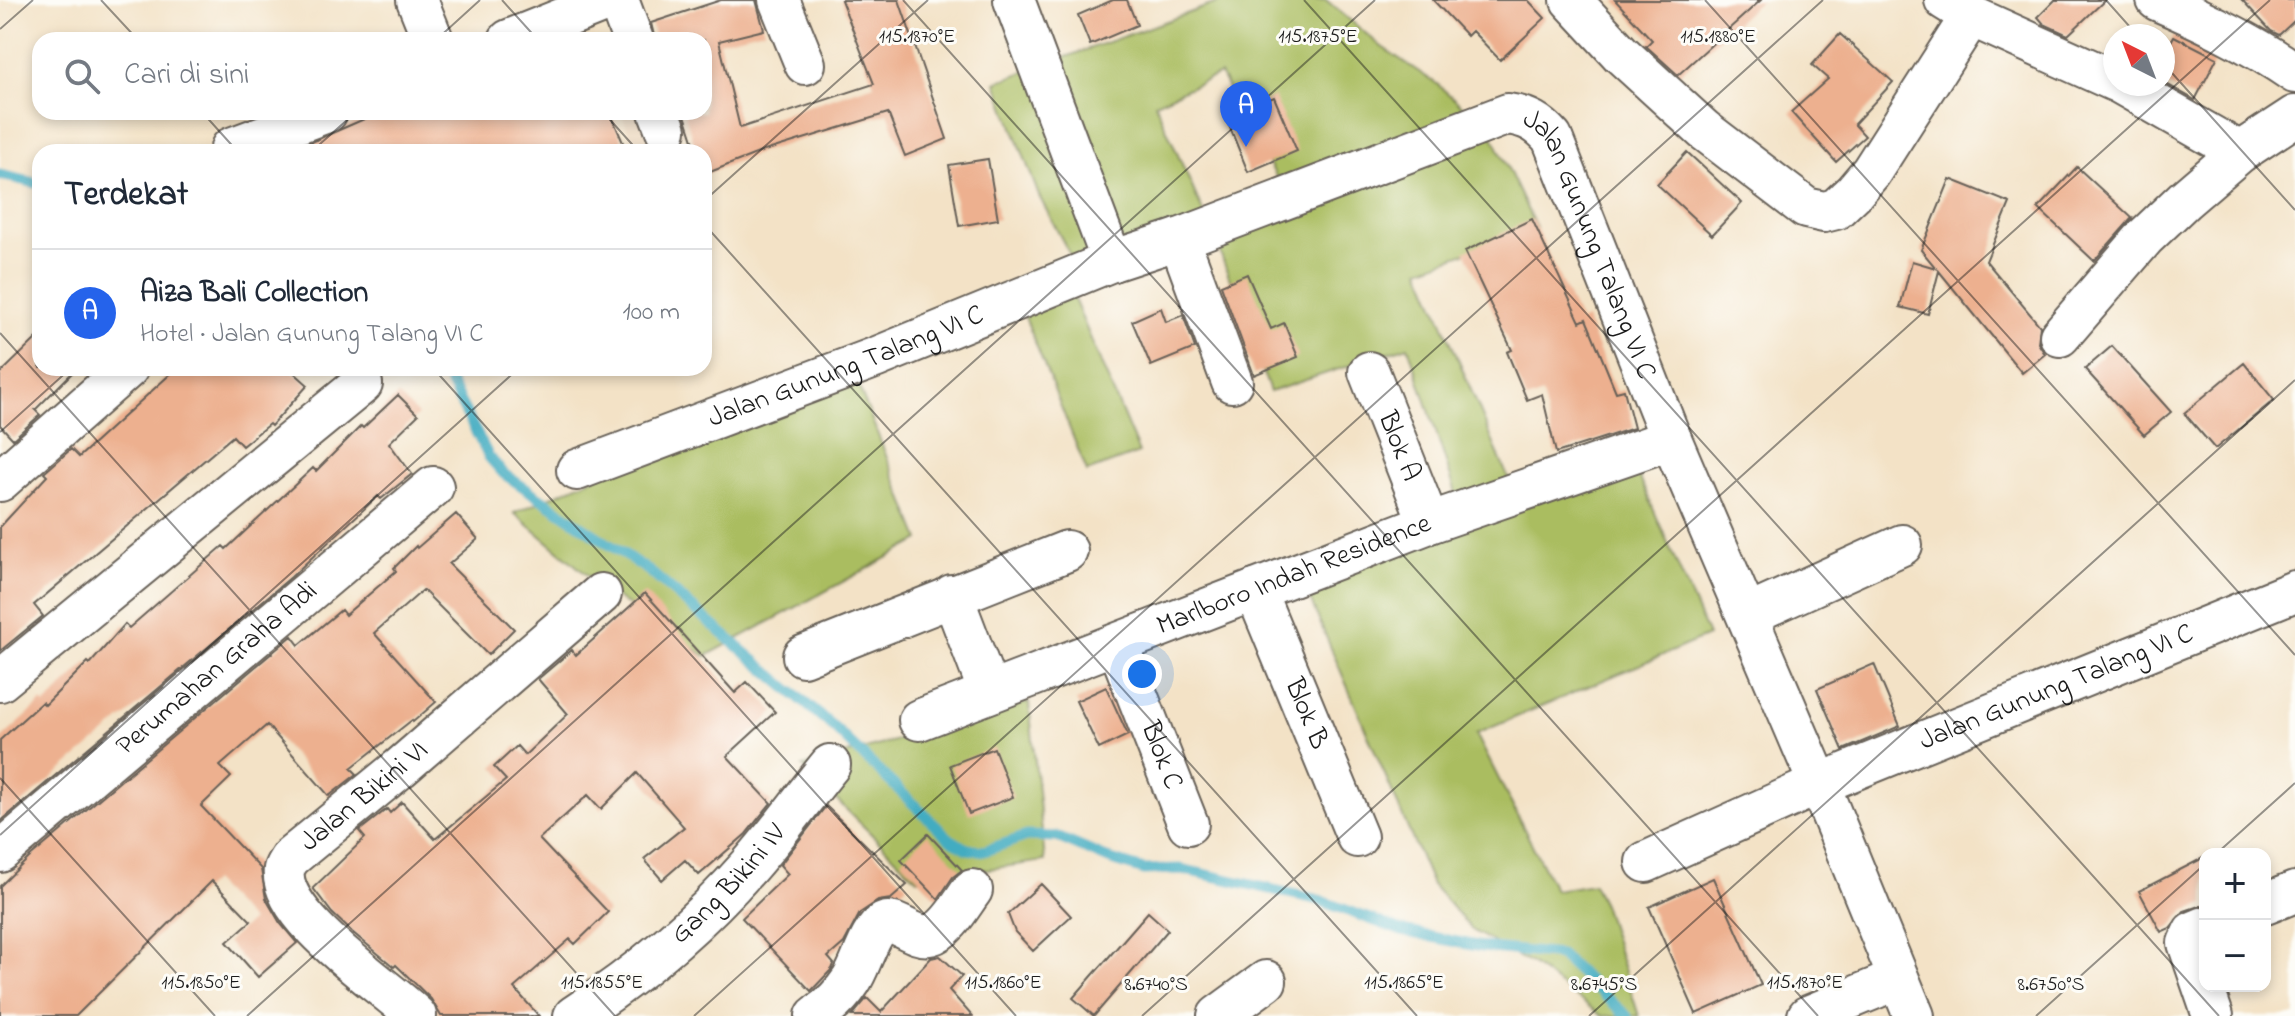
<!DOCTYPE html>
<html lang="id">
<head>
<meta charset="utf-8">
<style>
	body { margin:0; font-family:"Indie Flower",sans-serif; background:#f6f6f7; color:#1f2937 }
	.controls { position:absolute; right:24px; bottom:24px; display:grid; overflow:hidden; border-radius:16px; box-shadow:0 4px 12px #0003 }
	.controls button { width:72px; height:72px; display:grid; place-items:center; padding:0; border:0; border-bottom:2px solid #e0e1e3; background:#fff; color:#1f2937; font:40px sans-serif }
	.compass { position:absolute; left:2103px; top:24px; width:72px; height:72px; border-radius:50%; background:#fff; box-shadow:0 4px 12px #0003; rotate:318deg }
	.you { position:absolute; left:1142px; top:674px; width:28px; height:28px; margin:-20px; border:6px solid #fff; border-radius:50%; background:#1a73e8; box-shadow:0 0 0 12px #1a73e833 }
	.badge { display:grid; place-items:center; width:52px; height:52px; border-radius:50%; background:#2563eb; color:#fff; font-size:26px; font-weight:700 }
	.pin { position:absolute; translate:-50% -66px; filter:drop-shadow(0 2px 4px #0008) }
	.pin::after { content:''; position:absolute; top:42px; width:28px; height:24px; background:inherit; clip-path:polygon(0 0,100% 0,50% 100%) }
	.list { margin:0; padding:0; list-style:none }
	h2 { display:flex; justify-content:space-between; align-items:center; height:104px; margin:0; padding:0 32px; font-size:34px }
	h2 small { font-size:26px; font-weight:400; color:#747a83 }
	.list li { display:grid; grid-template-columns:52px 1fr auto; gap:24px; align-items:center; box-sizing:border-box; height:128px; padding:0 32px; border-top:2px solid #e0e1e3 }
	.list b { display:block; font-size:30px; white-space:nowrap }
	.list p { margin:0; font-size:26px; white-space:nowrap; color:#747a83 }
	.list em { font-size:26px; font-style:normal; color:#747a83 }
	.icon { flex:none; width:44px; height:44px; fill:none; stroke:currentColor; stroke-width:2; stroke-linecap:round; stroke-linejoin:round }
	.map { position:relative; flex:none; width:2295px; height:1016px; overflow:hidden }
	.search { position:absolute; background:#fff; box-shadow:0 4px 12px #0003; left:32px; top:32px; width:680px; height:88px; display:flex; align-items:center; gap:20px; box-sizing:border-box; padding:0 28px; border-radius:24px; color:#747a83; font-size:30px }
	.panel { position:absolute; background:#fff; box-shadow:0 4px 12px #0003; left:32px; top:144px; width:680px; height:232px; border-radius:24px }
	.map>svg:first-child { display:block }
	.built { fill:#ead3b8 }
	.green { fill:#aabd61; stroke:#636c3e; stroke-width:2; fill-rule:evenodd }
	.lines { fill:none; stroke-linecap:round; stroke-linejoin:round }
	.stream { stroke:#42acc1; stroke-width:11 }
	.building { fill:#edb08f }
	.minor-casing { stroke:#676158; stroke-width:44 }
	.minor { stroke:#fff; stroke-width:40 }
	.ticks { fill:none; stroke:#1c1c1c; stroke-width:2; stroke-opacity:0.45 }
	.labels { text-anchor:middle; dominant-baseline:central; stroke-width:6; stroke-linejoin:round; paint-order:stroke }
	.street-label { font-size:28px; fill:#1c1c1c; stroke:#fdfcf7 }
	.ticks-label { font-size:20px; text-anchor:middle; fill:#1c1c1c; stroke:#fdfcf7; stroke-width:6; stroke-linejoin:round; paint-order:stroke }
</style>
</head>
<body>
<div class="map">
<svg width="2295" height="1016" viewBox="0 0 2295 1016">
	<rect width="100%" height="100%" fill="#fdfcf7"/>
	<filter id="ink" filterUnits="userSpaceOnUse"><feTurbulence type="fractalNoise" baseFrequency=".0125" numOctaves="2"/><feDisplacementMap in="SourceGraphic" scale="16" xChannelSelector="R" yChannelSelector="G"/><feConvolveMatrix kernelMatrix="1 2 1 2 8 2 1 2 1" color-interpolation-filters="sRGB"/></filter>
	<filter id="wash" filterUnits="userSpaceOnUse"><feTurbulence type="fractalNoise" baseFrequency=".006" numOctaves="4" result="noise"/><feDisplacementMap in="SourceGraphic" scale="32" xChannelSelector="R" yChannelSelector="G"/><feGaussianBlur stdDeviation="1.8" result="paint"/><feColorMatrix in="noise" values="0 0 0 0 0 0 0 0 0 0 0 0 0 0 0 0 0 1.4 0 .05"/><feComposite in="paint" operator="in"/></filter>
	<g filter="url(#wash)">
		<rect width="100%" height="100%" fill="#f3e2c6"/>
		<!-- built -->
		<path class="built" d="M621,112H689L694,129L642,152H636Z"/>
		<!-- green -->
		<path class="green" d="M1225,0H1326L1382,47L1437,84L1490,130L1536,228L1420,269L1520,506L1630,455L1708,636L1476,734L1555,890L1593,884L1603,904L1639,1016H1602L1531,964L1472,930L1432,885L1301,578L1467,527L1408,346L1270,392L1216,241L1088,289L1039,196L996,82ZM1220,74L1293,207L1216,241L1155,103Z
			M1071,292L1139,453L1087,472L1021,307Z
			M850,365L920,540L706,656L606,591L514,513Z
			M1029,702L1045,861L917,879L803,767Z"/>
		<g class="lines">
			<!-- stream -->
			<path class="stream" d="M0,175L40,184
				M432,368L445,373L489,457L504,474L649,571L831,725L950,839L967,849L984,851L1027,836L1057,837L1111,860L1144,870L1181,869L1319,900L1402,931L1482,947L1560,955L1627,1016"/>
		</g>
		<g id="blocks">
			<!-- building -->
			<path class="building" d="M721,0H756L764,30L719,41L740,128L874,84L841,0H899L947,139L905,156L888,113L761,152L705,174L704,152H697L684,112H704V40H655L651,23Z
				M1113,0H1127L1137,25L1090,45L1078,15Z
				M1433,0H1528L1545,18L1500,60L1472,31L1467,36Z
				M1615,0H1761L1678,75L1646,46L1652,40Z
				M2055,0H2105L2068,35L2044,24L2038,17Z
				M2242,0H2295V20L2279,35L2271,31Z
				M1840,34L1893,82L1854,124L1865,136L1836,162L1791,112L1828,79L1812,65Z
				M2174,36L2217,58L2195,100L2163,82V56Z
				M1274,97L1297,151L1248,172L1226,118Z
				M380,112H610L627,152H289Z
				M1687,152L1742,203L1712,235L1657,184Z
				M988,159L998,219L959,226L949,165Z
				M2077,167L2132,218L2094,261L2038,208Z
				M1950,179L2010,203L1986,261L2040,326L2038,343L2045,354L2022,373L1939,271L1928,314L1900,307L1912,261L1936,268L1921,250Z
				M1532,219L1580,322L1586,319L1616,392L1624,390L1634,428L1556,453L1542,394L1527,400L1507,352L1512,350L1465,251Z
				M1247,274L1271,329L1284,323L1298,357L1254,375L1221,285Z
				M1161,308L1166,322L1183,315L1195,348L1151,366L1132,321Z
				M40,335V368H77L35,410L40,415L13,439L0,425V374Z
				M2112,346L2171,412L2144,435L2085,369Z
				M2244,363L2274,400L2215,449L2184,413Z
				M177,368H289L308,385L271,426L269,424L242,446L233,436L34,605L43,616L0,651V527L47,476L44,473L71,449L79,457Z
				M398,395L418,415L389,443L412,474L381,499L378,496L291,577L0,822V740L42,702L45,705L88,662L90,664L125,624L129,628L223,546L226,549L313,468L316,471L361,426L363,428Z
				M456,514L478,539L449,564L514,629L488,655L423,590L374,633L436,702L413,722L412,720L351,768L357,774L329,796L267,725L220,766L231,777L201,806L261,869L266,899L280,923L297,943L258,977L227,942L251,921L212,881L76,1016H0V886L29,858L292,636L299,645L341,610L345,615L396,571L394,568L416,546L417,548Z
				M645,593L735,693L747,682L775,712L727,756L771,803L746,834L699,875L685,860L662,880L644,859L684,827L637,773L601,809L588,795L539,839L608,912L575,944L570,939L514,988L539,1016H441L431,999L396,965L394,967L352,932L332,913L313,888L365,838L359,831L387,809L390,813L402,802L435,839L506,780L494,767L517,746L525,755L568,714L538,679L572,650L576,655Z
				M1874,664L1900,726L1843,750L1817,689Z
				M1106,687L1128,735L1099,749L1076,701Z
				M994,748L1013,797L969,814L950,765Z
				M826,806L907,885L891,899L878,901L860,913L844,943L828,957L834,964L832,969L811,991L742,918L788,874L780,865Z
				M928,834L962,870L953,877L938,899L901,860Z
				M2205,857V904L2184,911L2170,928L2161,932L2139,891Z
				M1713,878L1761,985L1696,1014L1649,907Z
				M1041,884L1071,916L1033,951L1015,932L1008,914Z
				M1148,912L1168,930L1094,1016L1073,998Z
				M940,956L962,976L949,990L972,1016H852L867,998L881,1012L931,958Z"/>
		</g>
	</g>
	<g filter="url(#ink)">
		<use href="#blocks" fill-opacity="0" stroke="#676158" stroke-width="2"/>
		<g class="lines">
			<defs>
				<g id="minor">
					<path d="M417,0L433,40"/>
					<path d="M618,0L633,40"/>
					<path d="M779,0L805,64"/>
					<path d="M1014,0L1112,261"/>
					<path d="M1571,0L1621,54L1704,130L1806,208L1824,212L1836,209L1854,192L1871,172L1971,16"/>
					<path d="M1945,0L1971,16L2115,81"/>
					<path d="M2157,0C2205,21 2252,43 2295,73"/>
					<path d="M509,40L609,0"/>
					<path d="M2121,84L2240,152"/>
					<path d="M659,112L666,130"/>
					<path d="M231,148L327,112"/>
					<path d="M1179,239L1232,382"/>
					<path d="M2060,336L2145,237L2184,200L2240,152L2295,116"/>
					<path id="s1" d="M1369,372L1429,523"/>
					<path id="s2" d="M577,470L877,357L1112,261L1179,239L1508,114C1528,117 1539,123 1552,138L1671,439L1819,784L1914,1016"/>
					<path d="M0,481L128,368"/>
					<path id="s3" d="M1255,590L1357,837"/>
					<path d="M952,595L989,692"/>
					<path d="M1748,615L1902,545"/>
					<path id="s4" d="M1117,644L1188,824"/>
					<path d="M803,656L1067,551"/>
					<path d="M0,681L362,384"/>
					<path id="s5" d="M919,720L1429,523L1671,439"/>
					<path id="s6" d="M0,852L433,487"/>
					<path id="s7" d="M1646,862L1819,784L2295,591"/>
					<path d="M2265,904L2295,892"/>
					<path d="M2205,927L2193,932L2188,943L2213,1016"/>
					<path id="s8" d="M416,1016C386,986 277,917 284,869C285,865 288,862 290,858L400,768L601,594"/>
					<path id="s9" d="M574,1016C639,974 699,923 750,865C778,833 803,798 830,765"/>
					<path d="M816,1016C829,1007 842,995 851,981C861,967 869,931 884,923C894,917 915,939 930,935C948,930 962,903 972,890"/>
					<path d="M1218,1016L1266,981"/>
					<path d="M1808,1016L1898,979"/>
				</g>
			</defs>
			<!-- minor casing -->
			<use href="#minor" class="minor-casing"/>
			<!-- minor -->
			<use href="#minor" class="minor"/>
		</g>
	</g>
	<!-- ticks -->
	<path class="ticks" d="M101,0L138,40M502,0L538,40M903,0L1818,1016M1304,0L2219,1016M1705,0L2295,655M2106,0L2138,36M0,29L33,0M436,40L480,0M2163,63L2295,210M202,112L238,152M603,112L639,152M311,152L356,112M704,201L928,0M704,224L1417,1016M0,333L615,1016M433,368L1016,1016M0,432L71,368M0,778L215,1016M0,835L519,368M2216,854L2295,783M247,1016L1375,0M694,1016L1823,0M1142,1016L2270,0M1589,1016L2295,380M2036,1016L2205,864"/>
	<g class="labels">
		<!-- street labels -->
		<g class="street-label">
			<text stroke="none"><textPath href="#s2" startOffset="1160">Jalan Gunung Talang VI C</textPath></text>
			<text stroke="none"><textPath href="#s2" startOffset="288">Jalan Gunung Talang VI C</textPath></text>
			<text stroke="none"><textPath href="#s1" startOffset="80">Blok A</textPath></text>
			<text stroke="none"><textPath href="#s5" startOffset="402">Marlboro Indah Residence</textPath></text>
			<text stroke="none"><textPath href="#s6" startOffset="284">Perumahan Graha Adi</textPath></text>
			<text stroke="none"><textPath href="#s7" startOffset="446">Jalan Gunung Talang VI C</textPath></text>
			<text stroke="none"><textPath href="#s3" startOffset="134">Blok B</textPath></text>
			<text stroke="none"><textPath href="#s4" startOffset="120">Blok C</textPath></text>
			<text stroke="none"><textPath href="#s8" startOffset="312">Jalan Bikini VI</textPath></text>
			<text stroke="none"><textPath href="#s9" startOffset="204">Gang Bikini IV</textPath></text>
		</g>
	</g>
	<g class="ticks-label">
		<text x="917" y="42">115.1870°E</text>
		<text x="1318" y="42">115.1875°E</text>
		<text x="1718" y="42">115.1880°E</text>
		<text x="201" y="988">115.1850°E</text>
		<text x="602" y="988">115.1855°E</text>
		<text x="1003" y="988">115.1860°E</text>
		<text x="1404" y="988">115.1865°E</text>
		<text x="1805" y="988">115.1870°E</text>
		<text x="1156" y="990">8.6740°S</text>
		<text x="1604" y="990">8.6745°S</text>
		<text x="2051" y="990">8.6750°S</text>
	</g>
</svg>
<div class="controls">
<button>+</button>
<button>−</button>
</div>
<svg class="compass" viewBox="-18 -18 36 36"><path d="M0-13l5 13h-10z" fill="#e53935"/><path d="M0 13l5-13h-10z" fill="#747a83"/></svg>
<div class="you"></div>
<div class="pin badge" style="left:1246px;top:147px">A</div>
<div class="search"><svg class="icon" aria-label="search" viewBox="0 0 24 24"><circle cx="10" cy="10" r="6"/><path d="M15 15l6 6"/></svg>Cari di sini</div>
<section class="panel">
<h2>Terdekat<small></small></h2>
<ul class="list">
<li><span class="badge">A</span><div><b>Aiza Bali Collection</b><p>Hotel · Jalan Gunung Talang VI C</p></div><em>100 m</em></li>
</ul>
</section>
</div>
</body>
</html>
